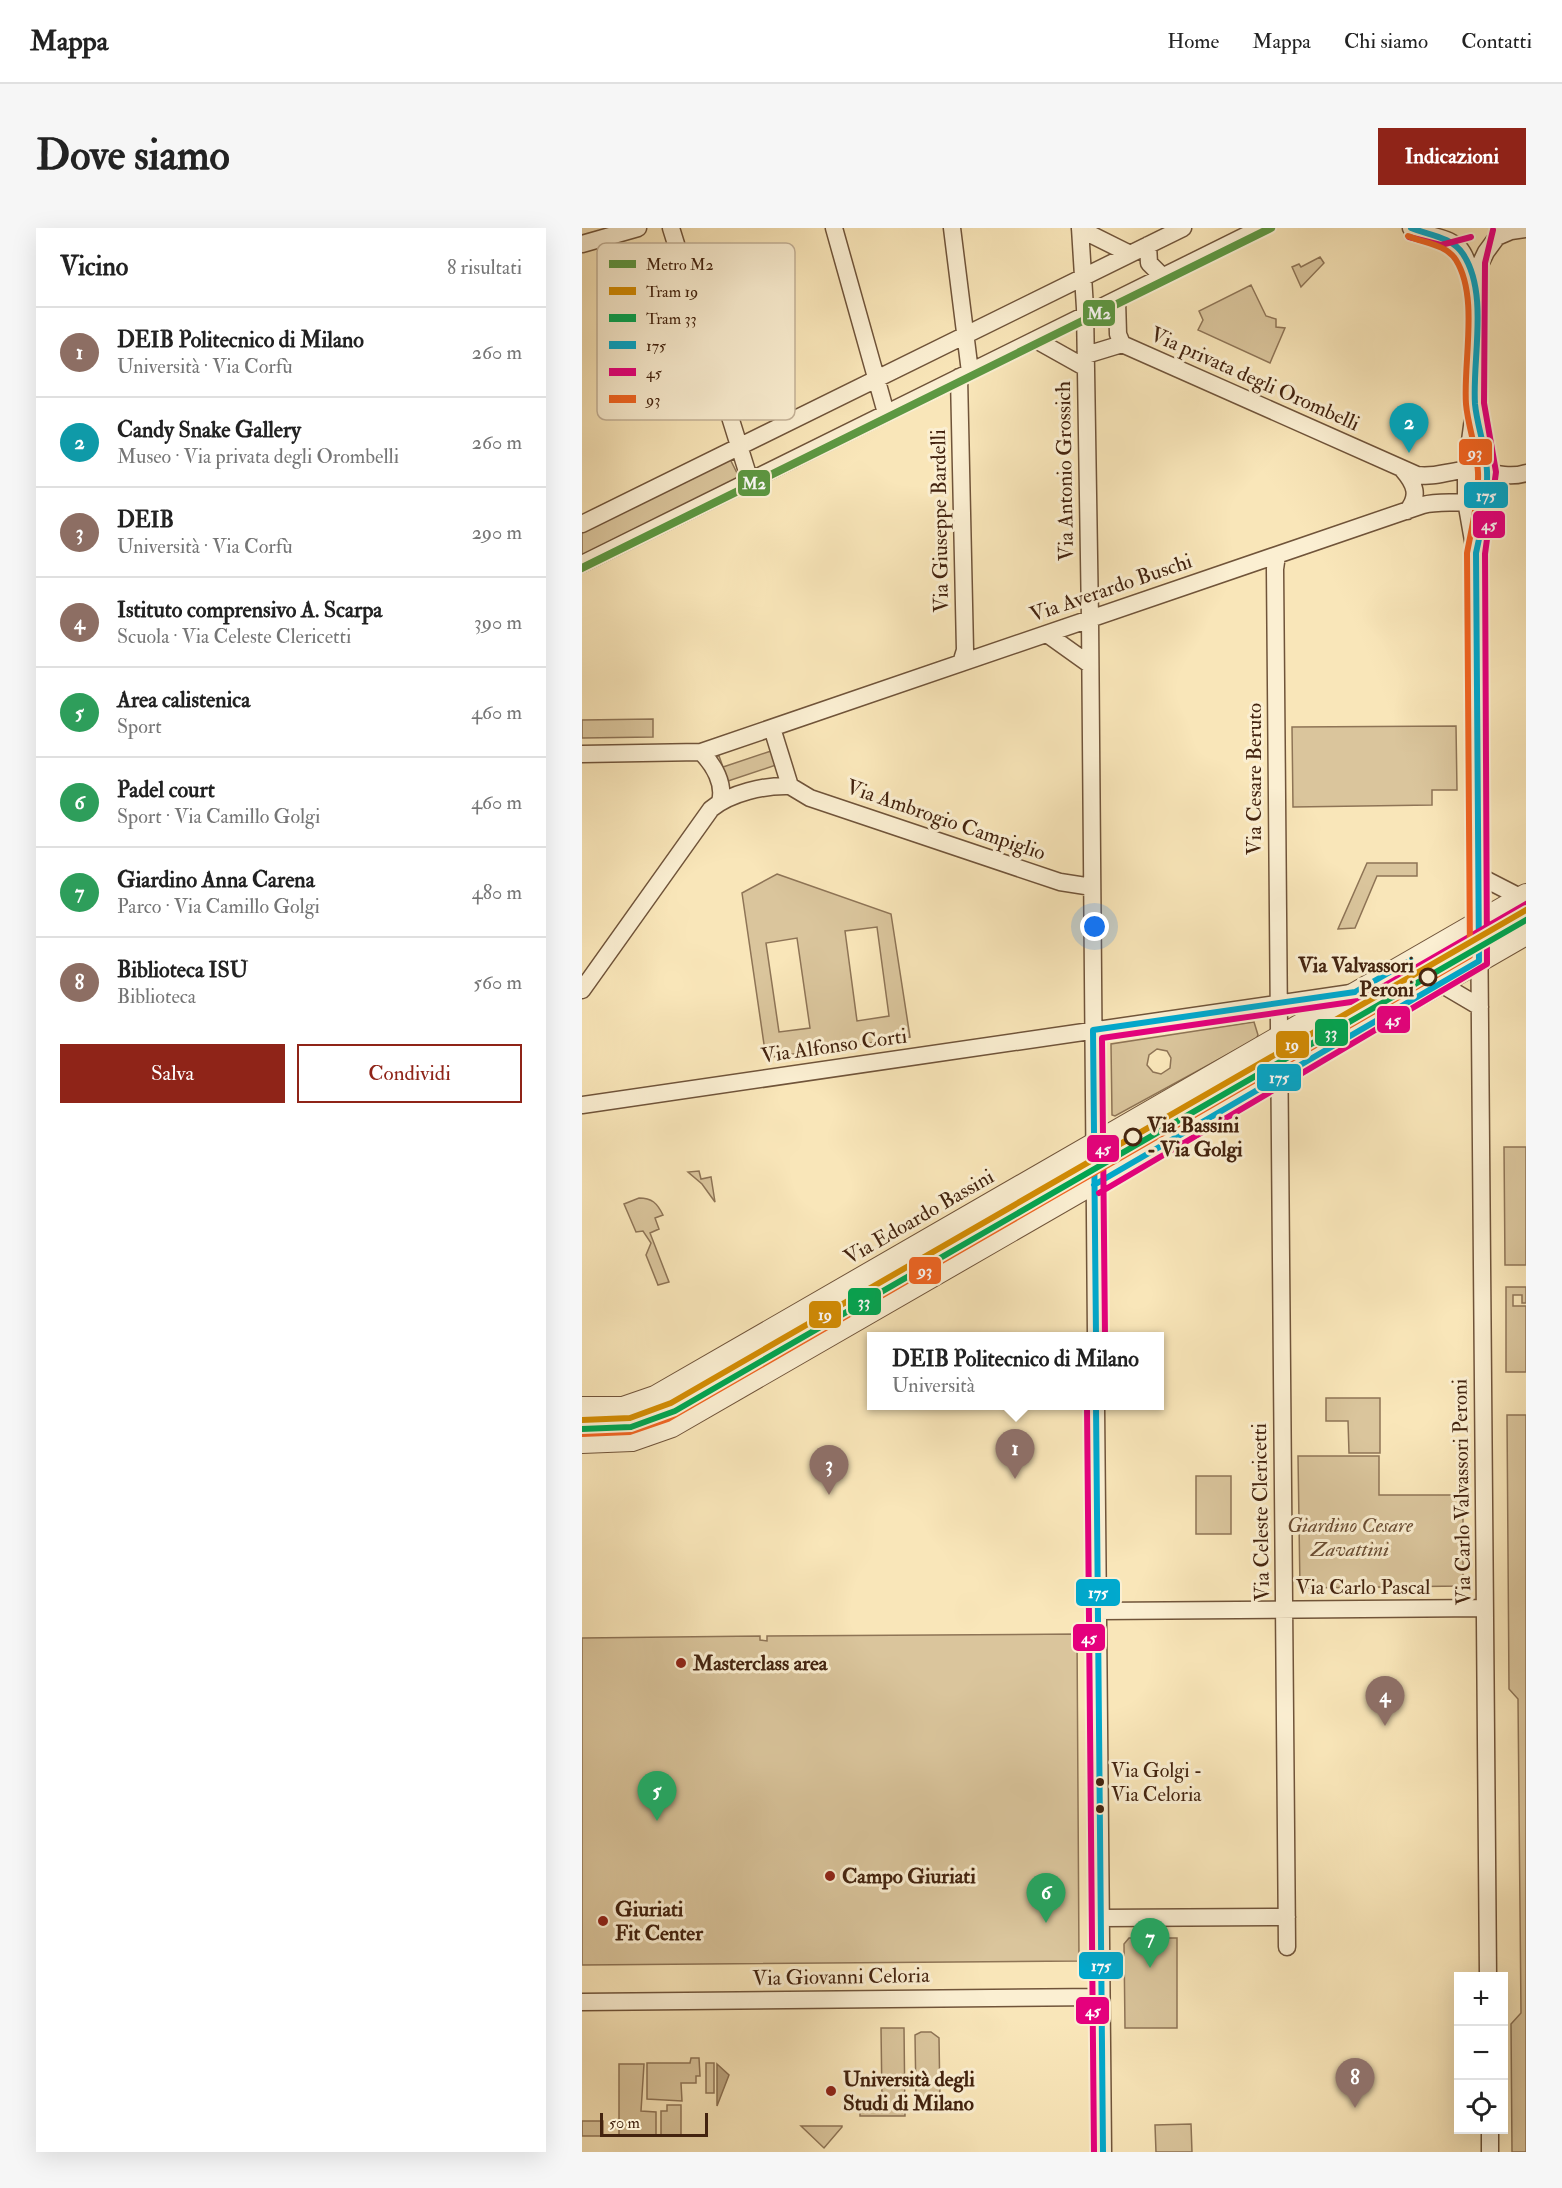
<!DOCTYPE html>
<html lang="it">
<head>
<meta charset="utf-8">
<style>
	body { margin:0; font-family:"IM FELL Double Pica",serif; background:#f6f6f6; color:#222 }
	.controls { position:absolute; right:18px; bottom:18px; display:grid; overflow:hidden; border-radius:0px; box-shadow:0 6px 24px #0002 }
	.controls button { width:54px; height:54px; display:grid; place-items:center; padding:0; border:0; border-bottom:2px solid #e0e0e0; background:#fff; color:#222; font:30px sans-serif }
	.scale { position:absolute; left:18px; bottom:15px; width:108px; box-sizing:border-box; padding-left:6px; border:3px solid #43230f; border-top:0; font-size:16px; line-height:21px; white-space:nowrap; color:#43230f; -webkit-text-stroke:4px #fbefd2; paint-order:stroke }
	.you { position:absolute; left:513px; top:699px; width:21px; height:21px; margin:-15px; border:4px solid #fff; border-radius:50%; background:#1a73e8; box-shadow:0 0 0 9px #1a73e833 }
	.badge { display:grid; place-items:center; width:39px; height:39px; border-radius:50%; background:#8f2418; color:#fff; font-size:20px; font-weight:700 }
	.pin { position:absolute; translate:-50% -50px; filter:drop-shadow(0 2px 3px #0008) }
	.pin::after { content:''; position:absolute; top:32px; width:21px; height:18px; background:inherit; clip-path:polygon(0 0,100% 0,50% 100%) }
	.popup { position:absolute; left:285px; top:1104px; width:297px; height:78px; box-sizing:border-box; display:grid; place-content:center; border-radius:0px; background:#fff; filter:drop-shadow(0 2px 4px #0005); font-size:20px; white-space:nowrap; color:#767676 }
	.popup b { font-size:22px; color:#222 }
	.popup::after { content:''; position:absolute; left:50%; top:100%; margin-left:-12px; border:12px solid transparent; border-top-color:#fff }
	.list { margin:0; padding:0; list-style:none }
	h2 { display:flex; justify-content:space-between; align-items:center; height:78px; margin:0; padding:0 24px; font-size:26px }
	h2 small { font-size:20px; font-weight:400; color:#767676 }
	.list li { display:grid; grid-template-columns:39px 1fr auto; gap:18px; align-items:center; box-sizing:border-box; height:90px; padding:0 24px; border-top:2px solid #e0e0e0 }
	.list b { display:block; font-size:22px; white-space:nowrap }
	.list p { margin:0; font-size:20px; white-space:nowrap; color:#767676 }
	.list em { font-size:20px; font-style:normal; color:#767676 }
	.actions { display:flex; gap:12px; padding:18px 24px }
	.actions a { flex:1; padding:14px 0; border:2px solid #8f2418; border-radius:0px; text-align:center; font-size:21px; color:#8f2418 }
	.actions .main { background:#8f2418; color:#fff }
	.icon { flex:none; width:33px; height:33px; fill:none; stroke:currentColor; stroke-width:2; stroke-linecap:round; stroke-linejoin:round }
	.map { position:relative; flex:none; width:944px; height:1924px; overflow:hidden; border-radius:0px }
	header { display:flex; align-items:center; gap:36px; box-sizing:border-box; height:84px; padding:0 30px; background:#fff; border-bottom:2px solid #e0e0e0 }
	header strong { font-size:28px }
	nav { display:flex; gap:33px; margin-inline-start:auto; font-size:21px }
	.intro { display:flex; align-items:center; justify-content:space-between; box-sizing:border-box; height:144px; padding:0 36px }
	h1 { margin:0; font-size:42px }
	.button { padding:15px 27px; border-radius:0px; background:#8f2418; color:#fff; font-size:21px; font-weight:700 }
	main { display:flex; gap:36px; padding:0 36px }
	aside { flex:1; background:#fff; border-radius:0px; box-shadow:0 6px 24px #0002 }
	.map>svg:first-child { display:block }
	.green { fill:#dac59c; stroke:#8e7456; stroke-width:1.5; fill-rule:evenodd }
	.water { fill:#bba47f; stroke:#8b7052; stroke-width:1.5 }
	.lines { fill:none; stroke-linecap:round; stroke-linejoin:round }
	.minor-casing { stroke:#70543a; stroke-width:19 }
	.tertiary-casing { stroke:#70543a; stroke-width:22 }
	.minor { stroke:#fbefd2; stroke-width:16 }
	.tertiary { stroke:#fbefd2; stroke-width:20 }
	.bus-1-casing { stroke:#fbefd2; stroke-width:10 }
	.bus-2-casing { stroke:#fbefd2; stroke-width:10 }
	.bus-3-casing { stroke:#fbefd2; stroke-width:10 }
	.bus-1 { stroke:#00a9ce; stroke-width:6 }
	.bus-2 { stroke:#e5007d; stroke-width:6 }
	.bus-3 { stroke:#f26522; stroke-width:6 }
	.tram-1-casing { stroke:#fbefd2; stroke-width:10 }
	.tram-2-casing { stroke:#fbefd2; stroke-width:10 }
	.tram-1 { stroke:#d38c03; stroke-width:6 }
	.tram-2 { stroke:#00a651; stroke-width:6 }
	.metro-1-casing { stroke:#fbefd2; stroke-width:12 }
	.metro-1 { stroke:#5d9842; stroke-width:8 }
	.stop-dot { fill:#fbefd2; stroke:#43230f; stroke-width:3 }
	.poi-dot { fill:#8f2418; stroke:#fbefd2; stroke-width:2 }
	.bus-dot { fill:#43230f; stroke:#fbefd2; stroke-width:2 }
	.labels { text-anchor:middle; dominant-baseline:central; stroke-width:6; stroke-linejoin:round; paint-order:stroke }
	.bus-label { font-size:20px; fill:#43230f; stroke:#fbefd2; text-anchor:start }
	.street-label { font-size:21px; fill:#43230f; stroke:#fbefd2 }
	.stop-label { font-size:21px; font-weight:bold; fill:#43230f; stroke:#fbefd2; text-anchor:end }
	.park-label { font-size:21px; font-style:italic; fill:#694c32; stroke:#fbefd2 }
	.poi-label { font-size:21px; font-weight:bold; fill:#43230f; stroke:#fbefd2; text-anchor:start }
	.key { fill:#fbefd2; stroke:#c4b298; stroke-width:1.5 }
	.key-label { font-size:16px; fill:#43230f }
	.line-badge { stroke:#fbefd2; stroke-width:2 }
	.badge-label { font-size:16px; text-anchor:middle; font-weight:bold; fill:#fff }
</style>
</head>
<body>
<header>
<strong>Mappa</strong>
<nav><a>Home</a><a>Mappa</a><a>Chi siamo</a><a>Contatti</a></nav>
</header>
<div class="intro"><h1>Dove siamo</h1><a class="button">Indicazioni</a></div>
<main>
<aside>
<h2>Vicino<small>8 risultati</small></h2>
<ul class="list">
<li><span class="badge" style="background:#8d6e63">1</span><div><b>DEIB Politecnico di Milano</b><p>Università · Via Corfù</p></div><em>260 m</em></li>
<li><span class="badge" style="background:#0f9aa8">2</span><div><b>Candy Snake Gallery</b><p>Museo · Via privata degli Orombelli</p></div><em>260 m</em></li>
<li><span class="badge" style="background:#8d6e63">3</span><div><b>DEIB</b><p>Università · Via Corfù</p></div><em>290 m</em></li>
<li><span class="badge" style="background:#8d6e63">4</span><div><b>Istituto comprensivo A. Scarpa</b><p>Scuola · Via Celeste Clericetti</p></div><em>390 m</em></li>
<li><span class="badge" style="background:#2e9e5b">5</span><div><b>Area calistenica</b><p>Sport</p></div><em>460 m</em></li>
<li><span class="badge" style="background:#2e9e5b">6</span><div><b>Padel court</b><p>Sport · Via Camillo Golgi</p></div><em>460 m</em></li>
<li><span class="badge" style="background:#2e9e5b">7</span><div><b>Giardino Anna Carena</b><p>Parco · Via Camillo Golgi</p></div><em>480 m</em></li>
<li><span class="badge" style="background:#8d6e63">8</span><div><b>Biblioteca ISU</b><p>Biblioteca</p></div><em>560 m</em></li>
</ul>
<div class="actions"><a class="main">Salva</a><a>Condividi</a></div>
</aside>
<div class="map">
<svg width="944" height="1924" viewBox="0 0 944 1924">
	<rect width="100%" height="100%" fill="#f9e6b9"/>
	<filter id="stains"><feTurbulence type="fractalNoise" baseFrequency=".00333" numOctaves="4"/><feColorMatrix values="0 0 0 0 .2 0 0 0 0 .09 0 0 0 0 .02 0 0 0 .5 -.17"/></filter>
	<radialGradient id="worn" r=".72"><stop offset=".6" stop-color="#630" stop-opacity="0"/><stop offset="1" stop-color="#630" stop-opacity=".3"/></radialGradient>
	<!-- green -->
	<path class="green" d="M738,29L742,35L719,59L710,39L717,36L719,39Z
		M669,57L684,88L694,91V99L703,100L688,135L616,102L621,92L617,83Z
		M148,231L158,251L0,329V305Z
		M71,491V509L0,510V492Z
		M874,498L875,562H850V577L711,579L710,499Z
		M189,523L194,537L146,553L148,565L133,529L137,528L141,539Z
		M785,635H835V648H795L773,700L756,701Z
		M195,646L309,686L328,809L184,830L160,665ZM295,699L307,788L275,793L263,703ZM215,710L228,800L197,804L184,715Z
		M672,794L676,807L674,811L533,888L530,887L529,816ZM575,821L585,823L589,830L588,840L579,846L571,844L565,837L567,827Z
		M922,919H944V1037H923Z
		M117,943L119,951L129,949L133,974L120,956L106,944Z
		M57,970C70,970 75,975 81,987L73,990L77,1001L68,1005L87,1054L76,1057L64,1027L69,1015L61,1003L54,1004L42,976Z
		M924,1059H944V1075H940V1067H931V1078H944V1144H924Z
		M744,1170H798V1225H767L766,1193H744Z
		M0,1184L41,1189V1201L37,1205H0Z
		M925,1187H944V1924H930L929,1796L939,1785L936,1471L927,1461Z
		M716,1228H797V1267H881V1358L718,1360Z
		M614,1248H649V1306H614Z
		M495,1406L497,1733L0,1737V1410L178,1408V1412L185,1413V1408Z
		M547,1710H595V1800H543L542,1716Z
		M299,1800H322L323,1888H278V1874H300Z
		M339,1804H349L357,1810L358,1872L334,1870L333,1807Z
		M109,1830H117L118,1848H114V1855H99L100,1873L65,1871V1835H108Z
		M124,1835H132V1865H124Z
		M37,1836H62L59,1883L74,1884V1907H37Z
		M85,1877H99V1907H79V1883H85Z
		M0,1893H21V1908H0Z
		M609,1896L610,1924H574L573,1897Z
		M219,1898H260V1899L242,1920Z"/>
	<!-- water -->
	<path class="water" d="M135,1836L147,1847L135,1878Z"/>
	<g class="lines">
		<defs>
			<path id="minor" d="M89,0L168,253
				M252,0L304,185
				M370,0L388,144
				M498,0L503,80L508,391L514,1108
				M829,0C868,17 880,4 891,55
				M498,1L548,26
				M0,16L56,0
				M566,17L567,35L580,48
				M535,72L536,106L540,116
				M454,112L504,140
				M540,116L835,247C852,250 866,243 883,242C904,241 923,252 944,245
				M504,127L540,116
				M377,149L383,422L379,435
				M893,176C904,231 908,271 894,325L906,1748
				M821,242C833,256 838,268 825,283
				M0,296L601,0
				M893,324L884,273V242L893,176V47L904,24L915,9L929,3L944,1
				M695,327L693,341L705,1719
				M0,336L679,0
				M465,406L507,436
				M190,500L208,558
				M119,524C132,537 143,556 138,574
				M0,526L119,524L841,277C861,272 884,278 902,269
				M208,558L228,570L478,654L510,659
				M897,648L938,669
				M859,756L898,779
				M0,762L129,581C148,565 183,557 208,558
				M0,877L769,765
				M186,1104L201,1136
				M56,1176L65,1209
				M514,1178L521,1924
				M516,1383L903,1380
				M519,1690L705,1689
				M0,1774L519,1769
				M908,1902V1924"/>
			<path id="tertiary" d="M0,1179H41L73,1168L944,666
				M0,1215L50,1213L90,1199L944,707"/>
		</defs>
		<!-- minor casing -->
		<use href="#minor" class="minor-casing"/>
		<!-- tertiary casing -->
		<use href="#tertiary" class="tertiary-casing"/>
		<!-- minor -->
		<use href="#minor" class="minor"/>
		<!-- tertiary -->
		<use href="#tertiary" class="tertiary"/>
		<defs>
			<path id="bus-1" d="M512,957L897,733L894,325C900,298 906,271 905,243C904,220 895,198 893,176C890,131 907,65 881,26C870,9 847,7 829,0
				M514,1108L511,802L773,764L829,732
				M514,1178L521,1924"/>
			<path id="bus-2" d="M827,9L859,17L889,9
				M517,965L905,736L903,326L914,244L902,175L903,35L911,2
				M523,1108L520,810L776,773L944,676
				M505,1178L512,1924"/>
			<path id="bus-3" d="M0,1206L48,1204L86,1191L888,728L885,325C890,298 897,271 896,244C895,221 886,199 884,176C881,134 897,69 874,32C864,16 841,15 826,8"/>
		</defs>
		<!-- bus-1 casing -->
		<use href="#bus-1" class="bus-1-casing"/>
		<!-- bus-2 casing -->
		<use href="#bus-2" class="bus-2-casing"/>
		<!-- bus-3 casing -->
		<use href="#bus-3" class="bus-3-casing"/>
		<!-- bus-1 -->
		<use href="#bus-1" class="bus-1"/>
		<!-- bus-2 -->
		<use href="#bus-2" class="bus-2"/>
		<!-- bus-3 -->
		<use href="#bus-3" class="bus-3"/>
		<defs>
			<path id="tram-1" d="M0,1192L48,1190L89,1175L944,682"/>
			<path id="tram-2" d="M0,1201L49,1199L93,1183L944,692"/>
		</defs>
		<!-- tram-1 casing -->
		<use href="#tram-1" class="tram-1-casing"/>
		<!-- tram-2 casing -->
		<use href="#tram-2" class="tram-2-casing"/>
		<!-- tram-1 -->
		<use href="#tram-1" class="tram-1"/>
		<!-- tram-2 -->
		<use href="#tram-2" class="tram-2"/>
		<defs>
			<path id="metro-1" d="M0,340L689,0"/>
		</defs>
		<!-- metro-1 casing -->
		<use href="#metro-1" class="metro-1-casing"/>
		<!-- metro-1 -->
		<use href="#metro-1" class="metro-1"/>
	</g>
	<!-- markers -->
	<g class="stop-dot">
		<circle cx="846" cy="749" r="8"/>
		<circle cx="551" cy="909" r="8"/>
	</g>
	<g class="poi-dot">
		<circle cx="99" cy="1435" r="6"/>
		<circle cx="248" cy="1648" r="6"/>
		<circle cx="21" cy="1693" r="6"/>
		<circle cx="249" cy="1863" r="6"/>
	</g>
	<g class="bus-dot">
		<circle cx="518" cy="1554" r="5"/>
		<circle cx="518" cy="1581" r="5"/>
	</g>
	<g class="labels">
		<!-- bus labels -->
		<g class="bus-label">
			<text x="529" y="1542">Via Golgi -<tspan x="529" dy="24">Via Celoria</tspan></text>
		</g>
		<!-- street labels -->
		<g class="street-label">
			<text transform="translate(673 151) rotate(24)">Via privata degli Orombelli</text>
			<text transform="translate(483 243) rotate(-91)">Via Antonio Grossich</text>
			<text transform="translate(358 293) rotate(-91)">Via Giuseppe Bardelli</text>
			<text transform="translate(529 360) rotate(-19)">Via Averardo Buschi</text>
			<text transform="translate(672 551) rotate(-90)">Via Cesare Beruto</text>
			<text transform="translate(364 592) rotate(19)">Via Ambrogio Campiglio</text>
			<text transform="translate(252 818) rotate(-8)">Via Alfonso Corti</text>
			<text transform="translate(337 989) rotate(-30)">Via Edoardo Bassini</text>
			<text transform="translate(880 1264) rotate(-91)">Via Carlo Valvassori Peroni</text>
			<text transform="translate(679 1284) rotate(-91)">Via Celeste Clericetti</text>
			<text x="781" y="1359">Via Carlo Pascal</text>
			<text transform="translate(259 1749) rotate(-1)">Via Giovanni Celoria</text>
		</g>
		<!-- stop labels -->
		<g class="stop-label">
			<text x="832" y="737">Via Valvassori<tspan x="832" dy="24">Peroni</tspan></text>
			<text x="565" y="897" text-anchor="start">Via Bassini<tspan x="565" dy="24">- Via Golgi</tspan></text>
		</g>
		<!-- park labels -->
		<g class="park-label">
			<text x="768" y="1297">Giardino Cesare<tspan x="768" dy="24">Zavattini</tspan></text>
		</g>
		<!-- poi labels -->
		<g class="poi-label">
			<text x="111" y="1435">Masterclass area</text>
			<text x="260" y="1648">Campo Giuriati</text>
			<text x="33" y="1681">Giuriati<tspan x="33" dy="24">Fit Center</tspan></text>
			<text x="261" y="1851">Università degli<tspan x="261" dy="24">Studi di Milano</tspan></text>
		</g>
	</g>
	<!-- legend -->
	<rect x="15" y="15" width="198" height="177" rx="9" class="key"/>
	<rect x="27" y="32" width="27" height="8" fill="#5d9842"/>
	<rect x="27" y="59" width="27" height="8" fill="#d38c03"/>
	<rect x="27" y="86" width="27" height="8" fill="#00a651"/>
	<rect x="27" y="113" width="27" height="8" fill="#00a9ce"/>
	<rect x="27" y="140" width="27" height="8" fill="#e5007d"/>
	<rect x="27" y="167" width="27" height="8" fill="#f26522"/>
	<g class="key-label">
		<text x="64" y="42">Metro M2</text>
		<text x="64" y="69">Tram 19</text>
		<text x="64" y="96">Tram 33</text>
		<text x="64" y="123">175</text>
		<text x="64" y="150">45</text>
		<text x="64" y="177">93</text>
	</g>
	<g class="line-badge">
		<rect x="500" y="71" width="34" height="28" rx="6" fill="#5d9842"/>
		<rect x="876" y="210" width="35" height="28" rx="6" fill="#f26522"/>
		<rect x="155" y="241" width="34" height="28" rx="6" fill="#5d9842"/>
		<rect x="881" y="253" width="46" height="28" rx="6" fill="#00a9ce"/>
		<rect x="890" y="282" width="34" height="29" rx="6" fill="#e5007d"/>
		<rect x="794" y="777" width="35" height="29" rx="6" fill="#e5007d"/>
		<rect x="732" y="790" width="35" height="29" rx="6" fill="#00a651"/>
		<rect x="693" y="802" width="35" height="29" rx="6" fill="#d38c03"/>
		<rect x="674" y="835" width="46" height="29" rx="6" fill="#00a9ce"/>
		<rect x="504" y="906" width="34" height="29" rx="6" fill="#e5007d"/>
		<rect x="326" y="1028" width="34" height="29" rx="6" fill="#f26522"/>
		<rect x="265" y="1059" width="35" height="29" rx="6" fill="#00a651"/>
		<rect x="226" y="1072" width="34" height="29" rx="6" fill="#d38c03"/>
		<rect x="493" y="1350" width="46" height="29" rx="6" fill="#00a9ce"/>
		<rect x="490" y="1395" width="34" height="29" rx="6" fill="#e5007d"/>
		<rect x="496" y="1723" width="46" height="29" rx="6" fill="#00a9ce"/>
		<rect x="493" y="1768" width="35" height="29" rx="6" fill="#e5007d"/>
	</g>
	<g class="badge-label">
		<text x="517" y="91">M2</text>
		<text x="893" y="230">93</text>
		<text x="172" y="261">M2</text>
		<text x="904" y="273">175</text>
		<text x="907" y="302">45</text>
		<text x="811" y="797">45</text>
		<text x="749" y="810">33</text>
		<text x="710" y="822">19</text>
		<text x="697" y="855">175</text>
		<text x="521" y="926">45</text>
		<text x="343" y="1048">93</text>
		<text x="282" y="1079">33</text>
		<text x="243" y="1092">19</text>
		<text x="516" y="1370">175</text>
		<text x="507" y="1415">45</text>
		<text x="519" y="1743">175</text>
		<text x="511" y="1788">45</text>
	</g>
	<rect width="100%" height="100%" filter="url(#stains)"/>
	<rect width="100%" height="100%" fill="url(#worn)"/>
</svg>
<div class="controls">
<button>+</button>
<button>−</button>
<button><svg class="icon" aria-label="locate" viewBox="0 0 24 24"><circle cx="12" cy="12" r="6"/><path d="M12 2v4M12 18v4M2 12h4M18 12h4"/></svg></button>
</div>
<div class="scale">50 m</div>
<div class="you"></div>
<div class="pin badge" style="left:433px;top:1251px;background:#8d6e63">1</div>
<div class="popup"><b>DEIB Politecnico di Milano</b>Università</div>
<div class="pin badge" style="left:827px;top:225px;background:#0f9aa8">2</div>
<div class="pin badge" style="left:247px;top:1267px;background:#8d6e63">3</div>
<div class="pin badge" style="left:803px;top:1498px;background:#8d6e63">4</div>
<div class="pin badge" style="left:75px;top:1593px;background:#2e9e5b">5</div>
<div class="pin badge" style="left:464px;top:1695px;background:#2e9e5b">6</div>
<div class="pin badge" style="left:568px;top:1740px;background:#2e9e5b">7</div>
<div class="pin badge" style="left:773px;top:1880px;background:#8d6e63">8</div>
</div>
</main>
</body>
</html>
